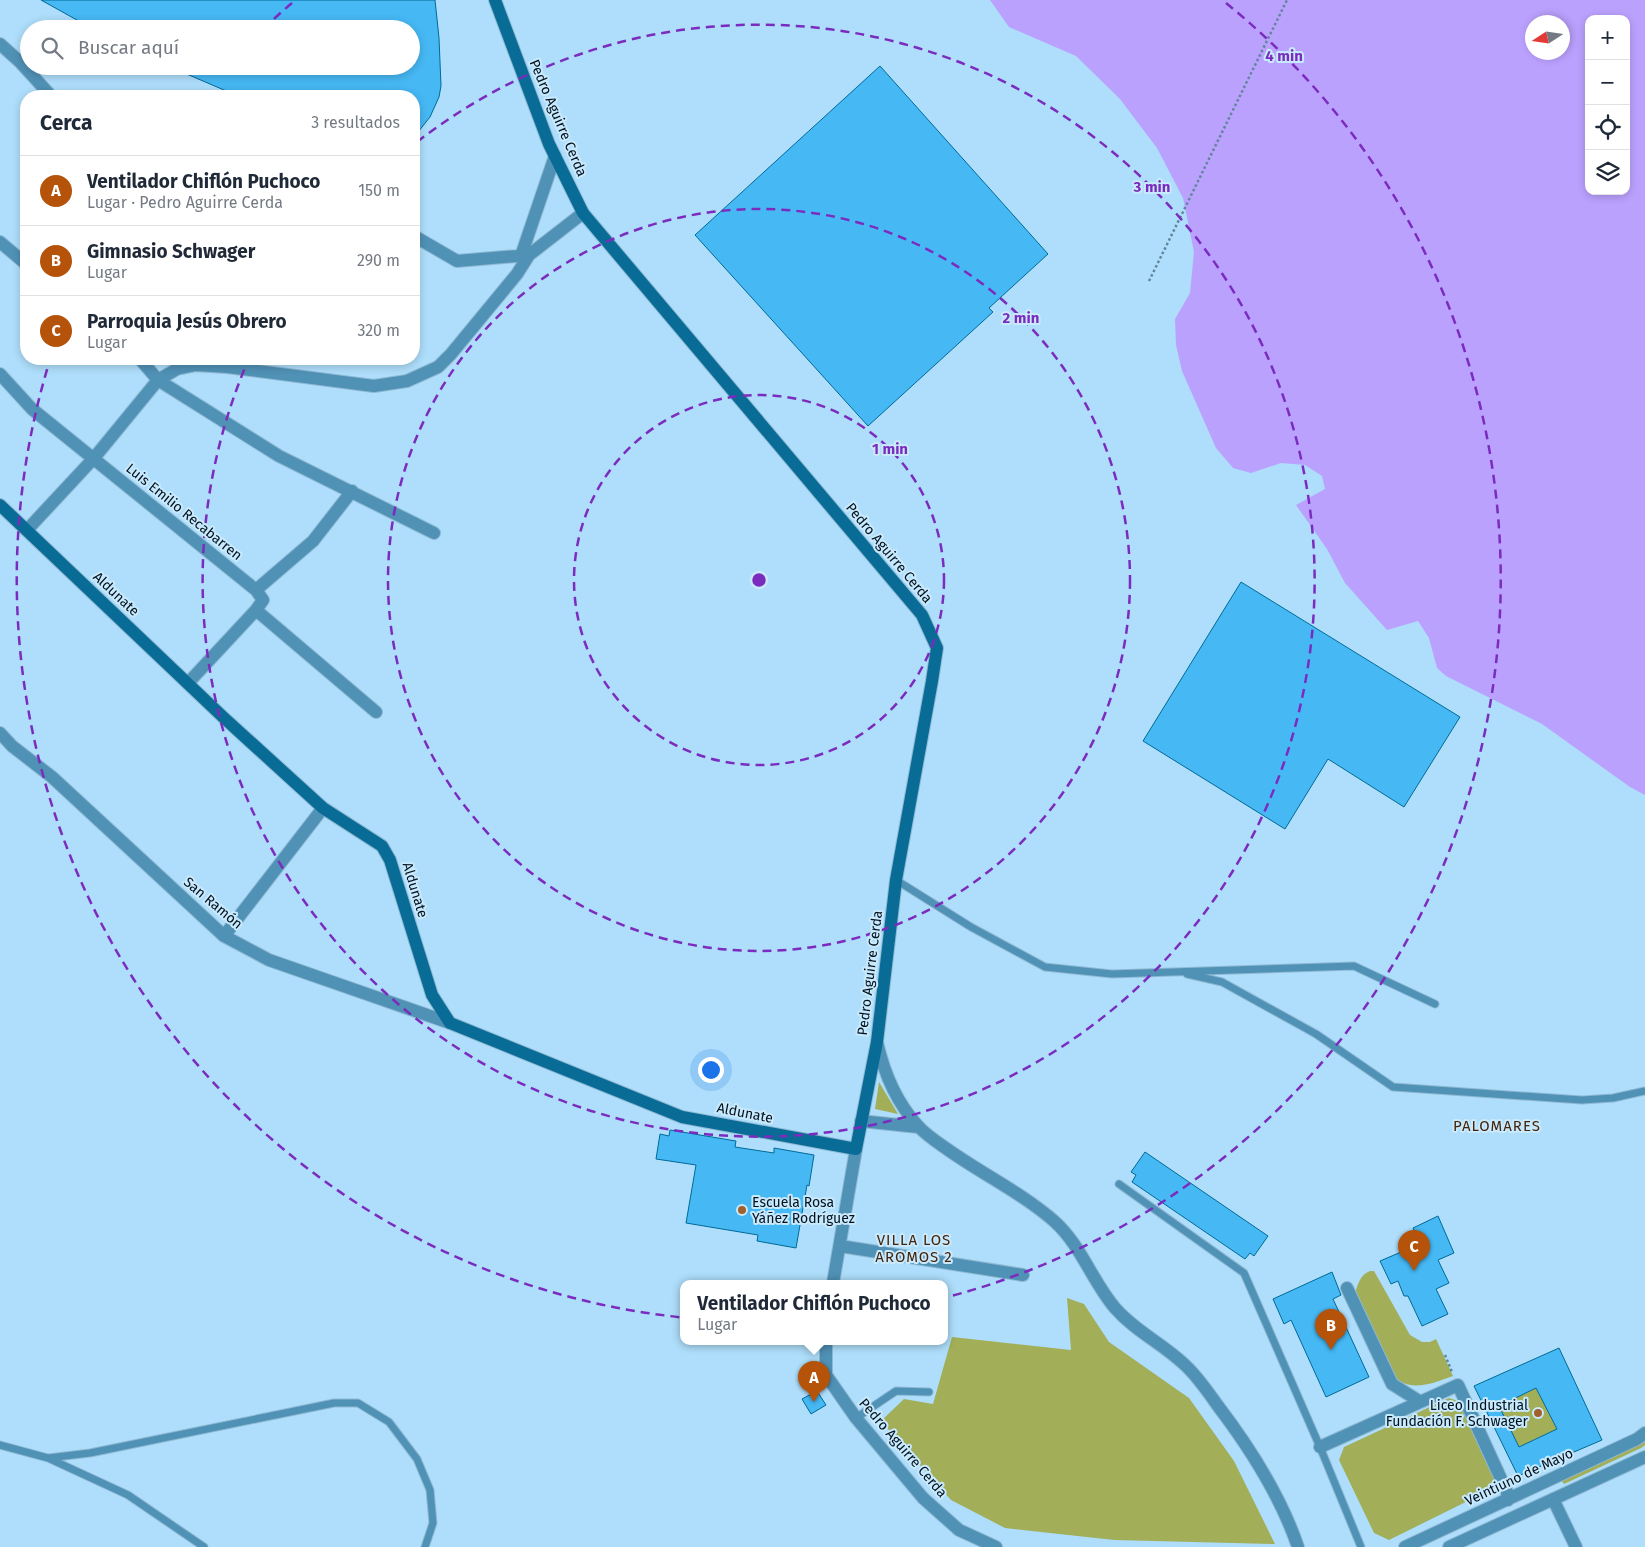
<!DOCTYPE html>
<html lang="es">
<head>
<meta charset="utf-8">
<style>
	body { margin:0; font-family:"Fira Sans",sans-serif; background:#f6f6f7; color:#1f2937 }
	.controls { position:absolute; right:15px; top:15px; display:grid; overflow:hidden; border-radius:10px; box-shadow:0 2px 8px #0003 }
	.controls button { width:45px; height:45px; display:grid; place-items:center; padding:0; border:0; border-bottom:1px solid #e0e1e3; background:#fff; color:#1f2937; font:25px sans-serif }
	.compass { position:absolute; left:1525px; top:15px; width:45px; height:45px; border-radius:50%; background:#fff; box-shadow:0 2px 8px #0003; rotate:258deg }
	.you { position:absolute; left:710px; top:1069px; width:18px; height:18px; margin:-12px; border:4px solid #fff; border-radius:50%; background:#1a73e8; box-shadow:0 0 0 8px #1a73e833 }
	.badge { display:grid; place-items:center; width:32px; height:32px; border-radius:50%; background:#b45309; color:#fff; font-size:16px; font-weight:700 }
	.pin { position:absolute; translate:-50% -41px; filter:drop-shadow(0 1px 2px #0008) }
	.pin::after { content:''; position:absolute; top:26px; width:18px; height:15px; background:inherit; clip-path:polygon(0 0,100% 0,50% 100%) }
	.popup { position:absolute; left:680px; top:1280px; width:268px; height:65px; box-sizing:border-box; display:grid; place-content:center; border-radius:10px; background:#fff; filter:drop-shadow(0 1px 4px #0005); font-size:16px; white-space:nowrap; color:#747a83 }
	.popup b { font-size:19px; color:#1f2937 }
	.popup::after { content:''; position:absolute; left:50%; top:100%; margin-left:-10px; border:10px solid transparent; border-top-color:#fff }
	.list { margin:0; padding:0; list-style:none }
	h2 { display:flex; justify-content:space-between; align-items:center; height:65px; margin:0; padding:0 20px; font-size:21px }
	h2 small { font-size:16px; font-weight:400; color:#747a83 }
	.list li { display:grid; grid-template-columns:32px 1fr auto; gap:15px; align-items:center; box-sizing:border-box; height:70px; padding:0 20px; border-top:1px solid #e0e1e3 }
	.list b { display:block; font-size:19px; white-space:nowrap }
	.list p { margin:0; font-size:16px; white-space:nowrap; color:#747a83 }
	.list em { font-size:16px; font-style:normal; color:#747a83 }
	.icon { flex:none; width:28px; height:28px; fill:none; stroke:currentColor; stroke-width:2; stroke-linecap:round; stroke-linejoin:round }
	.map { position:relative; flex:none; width:1645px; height:1547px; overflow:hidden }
	.search { position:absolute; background:#fff; box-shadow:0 2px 8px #0003; left:20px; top:20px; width:400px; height:55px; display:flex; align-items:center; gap:12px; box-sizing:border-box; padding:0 18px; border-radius:28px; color:#747a83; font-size:19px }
	.panel { position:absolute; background:#fff; box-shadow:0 2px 8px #0003; left:20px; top:90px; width:400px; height:275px; border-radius:20px }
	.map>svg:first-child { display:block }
	.green { fill:#a2ae58 }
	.water { fill:#bba1fe; fill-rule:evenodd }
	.building { fill:#46b8f4; stroke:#006a96; fill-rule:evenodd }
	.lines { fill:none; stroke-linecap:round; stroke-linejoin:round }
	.lane-casing { stroke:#8fb9d3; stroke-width:9 }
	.street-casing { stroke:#8fb9d3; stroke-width:14 }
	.secondary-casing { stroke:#8fb9d3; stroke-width:14 }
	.path { stroke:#62859b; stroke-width:2.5; stroke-dasharray:2.5 2.5; stroke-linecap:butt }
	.lane { stroke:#5091b6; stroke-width:7 }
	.street { stroke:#5091b6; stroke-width:12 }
	.secondary { stroke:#096c97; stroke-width:12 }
	.ring { fill:none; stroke:#7b2cbf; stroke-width:2.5; stroke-dasharray:9 6 }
	.poi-dot { fill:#a2602d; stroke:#c9e9fc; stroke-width:2 }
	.labels { text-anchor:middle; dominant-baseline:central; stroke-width:4; stroke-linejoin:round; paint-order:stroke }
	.street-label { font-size:14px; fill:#00111e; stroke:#c9e9fc }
	.poi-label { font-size:14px; fill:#00111e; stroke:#c9e9fc; text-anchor:start }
	.neighbourhood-label { font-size:15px; letter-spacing:1px; fill:#44250c; stroke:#c9e9fc }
	.centre { fill:#7b2cbf; stroke:#c9e9fc; stroke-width:2.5 }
	.ring-label { font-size:15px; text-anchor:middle; font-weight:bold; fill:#7b2cbf; stroke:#c9e9fc; stroke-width:4; stroke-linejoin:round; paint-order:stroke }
</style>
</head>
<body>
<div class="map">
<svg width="1645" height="1547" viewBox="0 0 1645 1547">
	<rect width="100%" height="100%" fill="#aedefb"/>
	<!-- green -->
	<path class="green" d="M879,1082L898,1114L875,1109Z
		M1370,1271H1374L1410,1335L1422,1342H1430L1436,1339L1453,1376C1433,1383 1416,1391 1397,1380L1355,1293C1358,1284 1360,1275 1370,1271Z
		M1067,1298L1084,1304L1109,1342L1189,1398L1234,1461L1275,1544L1114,1540L1005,1528L951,1500L881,1421L904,1399L933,1404L952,1337L1071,1350Z
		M1536,1388L1557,1429L1519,1447L1499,1406Z
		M1449,1398L1461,1402L1496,1477L1492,1489L1389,1540L1374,1533L1339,1460L1344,1447Z
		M1645,1436V1445L1641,1448L1564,1484L1561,1480Z"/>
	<!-- water -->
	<path class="water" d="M990,0H1645V795L1630,787L1542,724L1446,676L1437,668L1429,638L1418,621L1387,630L1345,583L1327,549L1296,505L1325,489L1322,476L1305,465L1281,463L1251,473L1233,468L1216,448L1182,371L1176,345L1175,319L1190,293L1194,252L1183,198L1157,148L1120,99L1076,56L1009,27ZM1589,19H1626V191H1589ZM1532,22H1562V52H1532Z"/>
	<!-- building -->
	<path class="building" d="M41,0H435L439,38L441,86L439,97L430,117L414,137V96H238L168,66H411V29H93Z
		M880,66L1048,254L989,308L993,312L868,426L695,235Z
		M1241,582L1460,717L1404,807L1328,759L1285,829L1143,741Z
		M670,1130L736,1141L735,1147L774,1153V1148L814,1155L809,1186L807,1185L796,1248L757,1241L758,1235L686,1223L696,1165L656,1159L660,1134L669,1136Z
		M1145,1152L1268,1236L1254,1256L1250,1253L1245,1259L1132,1182L1136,1175L1131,1172Z
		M1438,1216L1454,1253L1438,1260L1449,1283L1436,1289L1448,1314L1422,1326L1408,1296H1404L1398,1281L1391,1284L1380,1261L1420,1244L1413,1228Z
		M1332,1272L1341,1295L1333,1299L1369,1377L1326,1397L1291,1320L1284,1324L1273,1299Z
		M1559,1348L1602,1440L1518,1476L1474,1386ZM1536,1388L1557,1429L1519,1447L1499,1406Z
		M817,1391L826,1405L811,1414L802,1399Z"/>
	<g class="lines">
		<defs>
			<path id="lane" d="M896,880L971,927L1045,967L1112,974L1354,966L1435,1004
				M1187,974L1222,982L1316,1034L1393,1087L1582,1100L1613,1098L1645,1091
				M1119,1184L1244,1273L1320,1447L1361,1547
				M856,1418L896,1391L929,1392
				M0,1445L48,1458L128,1495L204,1547
				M48,1458L90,1453L334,1403H358L389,1422L417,1459L430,1490L433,1523L425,1547"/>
			<path id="street" d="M0,44L20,62L51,96
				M414,236L457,261L529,255
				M0,242L26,264
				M521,256L555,156
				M140,359L158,380L279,456L434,533
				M0,374L32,409L256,590L263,600L256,610L188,683
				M27,530L94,458L158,380L177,369L196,365L227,367L374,386L407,381L438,367L451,354L517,274L529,255L583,213
				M256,590L313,541L352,491
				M256,610L376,712
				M0,733L12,746L52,777L224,936L269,960L450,1023
				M224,936L323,808
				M877,1042C884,1073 896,1102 918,1126C926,1135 937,1142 947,1149C982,1174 1022,1193 1054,1221C1081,1245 1092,1281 1115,1308C1136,1332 1162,1343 1185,1365C1198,1377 1208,1392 1218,1406C1250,1448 1281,1497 1298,1547
				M861,1121L918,1127
				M840,1246L1023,1275
				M833,1283L856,1149
				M1347,1288L1392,1384L1419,1401
				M826,1341V1375L856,1418L923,1498L959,1530L996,1547
				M1320,1447L1458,1385L1507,1492L1508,1500
				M1553,1499L1576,1547
				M1405,1547L1637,1439L1645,1433
				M1449,1547L1645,1457"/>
			<path id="secondary" d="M0,505L223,717L323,808L382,846L390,860L432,995L450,1023L682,1117L856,1149L877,1042L896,880L932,681L937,648L922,615L583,213L549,144L495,0"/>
		</defs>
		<!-- lane casing -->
		<use href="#lane" class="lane-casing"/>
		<!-- street casing -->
		<use href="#street" class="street-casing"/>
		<!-- secondary casing -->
		<use href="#secondary" class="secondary-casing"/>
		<!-- path -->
		<path class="path" d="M1149,281L1287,0
			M1445,1355L1452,1372"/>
		<!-- lane -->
		<use href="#lane" class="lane"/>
		<!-- street -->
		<use href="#street" class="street"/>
		<!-- secondary -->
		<use href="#secondary" class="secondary"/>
	</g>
	<!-- distance rings -->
	<g class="ring">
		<circle cx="759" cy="580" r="185"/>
		<circle cx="759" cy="580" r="371"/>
		<path d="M417 142A556 556 0 1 1 247 363"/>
		<path d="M263 29A742 742 0 0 1 292 3M1226 3A742 742 0 1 1 49 363"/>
	</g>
	<!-- markers -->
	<g class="poi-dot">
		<circle cx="742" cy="1210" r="5"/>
		<circle cx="1538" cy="1413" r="5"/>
	</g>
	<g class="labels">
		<!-- street labels -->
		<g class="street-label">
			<text transform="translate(558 118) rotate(67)">Pedro Aguirre Cerda</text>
			<text transform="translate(184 512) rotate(39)">Luis Emilio Recabarren</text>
			<text transform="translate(889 553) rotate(50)">Pedro Aguirre Cerda</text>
			<text transform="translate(116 594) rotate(43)">Aldunate</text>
			<text transform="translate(415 890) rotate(73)">Aldunate</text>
			<text transform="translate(213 903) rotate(40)">San Ramón</text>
			<text transform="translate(870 973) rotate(-83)">Pedro Aguirre Cerda</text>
			<text transform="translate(745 1113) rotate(11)">Aldunate</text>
			<text transform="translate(903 1448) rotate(49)">Pedro Aguirre Cerda</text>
			<text transform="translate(1519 1477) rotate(-25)">Veintiuno de Mayo</text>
		</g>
		<!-- poi labels -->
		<g class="poi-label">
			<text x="752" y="1202">Escuela Rosa<tspan x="752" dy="16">Yáñez Rodríguez</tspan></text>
			<text x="1528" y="1405" text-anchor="end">Liceo Industrial<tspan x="1528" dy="16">Fundación F. Schwager</tspan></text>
		</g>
		<!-- neighbourhood labels -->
		<g class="neighbourhood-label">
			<text x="1497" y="1126">PALOMARES</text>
			<text x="914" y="1240">VILLA LOS<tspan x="914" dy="17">AROMOS 2</tspan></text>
		</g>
	</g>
	<circle cx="759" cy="580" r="8" class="centre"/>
	<g class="ring-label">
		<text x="1284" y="61">4 min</text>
		<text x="1152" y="192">3 min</text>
		<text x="1021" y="323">2 min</text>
		<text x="890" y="454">1 min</text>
	</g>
</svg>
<div class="controls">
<button>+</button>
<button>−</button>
<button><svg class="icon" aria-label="locate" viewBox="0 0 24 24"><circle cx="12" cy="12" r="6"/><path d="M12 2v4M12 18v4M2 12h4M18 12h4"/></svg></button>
<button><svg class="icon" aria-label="layers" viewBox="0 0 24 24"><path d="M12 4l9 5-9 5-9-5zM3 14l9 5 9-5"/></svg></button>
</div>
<svg class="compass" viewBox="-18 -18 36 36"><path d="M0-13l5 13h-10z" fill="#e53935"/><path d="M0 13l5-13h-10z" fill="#747a83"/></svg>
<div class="you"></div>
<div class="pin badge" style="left:814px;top:1402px">A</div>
<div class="popup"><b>Ventilador Chiflón Puchoco</b>Lugar</div>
<div class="pin badge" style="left:1331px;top:1350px">B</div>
<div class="pin badge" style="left:1414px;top:1271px">C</div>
<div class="search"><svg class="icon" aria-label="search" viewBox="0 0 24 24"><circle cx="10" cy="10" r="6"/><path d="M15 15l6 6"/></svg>Buscar aquí</div>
<section class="panel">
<h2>Cerca<small>3 resultados</small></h2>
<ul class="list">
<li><span class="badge">A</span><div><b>Ventilador Chiflón Puchoco</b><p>Lugar · Pedro Aguirre Cerda</p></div><em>150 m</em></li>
<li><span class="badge">B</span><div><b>Gimnasio Schwager</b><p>Lugar</p></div><em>290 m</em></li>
<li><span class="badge">C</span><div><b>Parroquia Jesús Obrero</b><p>Lugar</p></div><em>320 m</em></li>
</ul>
</section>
</div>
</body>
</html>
